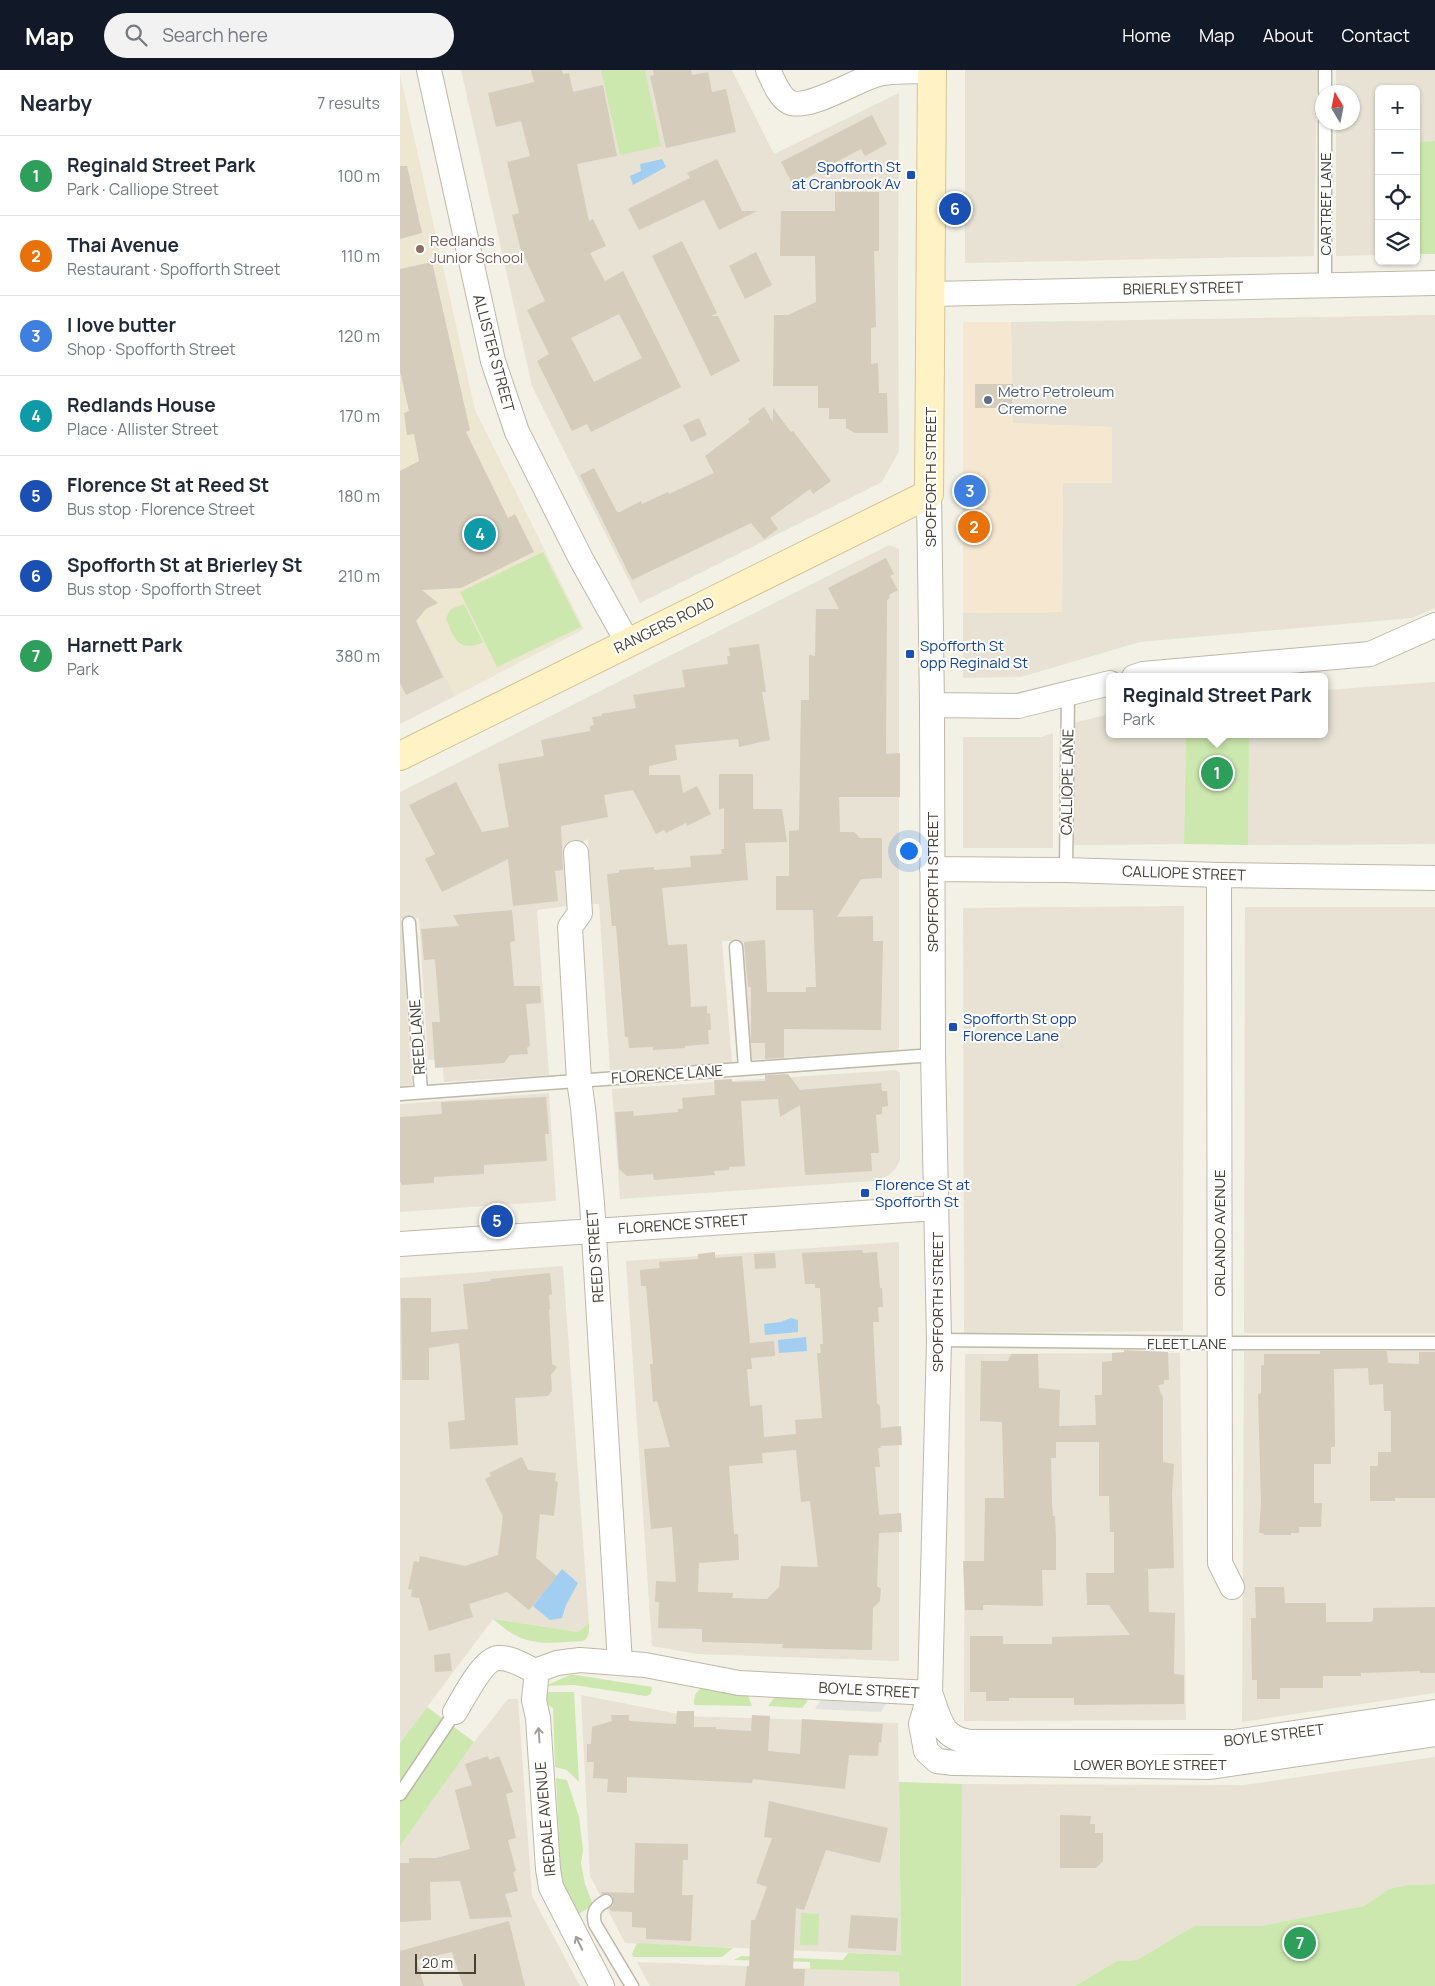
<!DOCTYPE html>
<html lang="en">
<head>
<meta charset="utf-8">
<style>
	body { margin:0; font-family:Manrope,sans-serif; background:#f2f2f3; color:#1f2937 }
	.controls { position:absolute; right:15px; top:15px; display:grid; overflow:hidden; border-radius:8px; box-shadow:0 1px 4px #0004 }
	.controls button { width:45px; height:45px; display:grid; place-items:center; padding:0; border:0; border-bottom:1px solid #e0e1e3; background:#fff; color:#1f2937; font:25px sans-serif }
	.compass { position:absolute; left:915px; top:15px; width:45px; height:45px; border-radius:50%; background:#fff; box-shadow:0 1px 4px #0004; rotate:350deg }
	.scale { position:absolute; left:15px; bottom:12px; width:61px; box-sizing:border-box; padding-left:5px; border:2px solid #464035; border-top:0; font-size:14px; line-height:18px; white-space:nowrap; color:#464035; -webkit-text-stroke:4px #fff; paint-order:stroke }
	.you { position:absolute; left:508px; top:780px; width:18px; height:18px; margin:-12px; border:4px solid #fff; border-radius:50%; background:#1a73e8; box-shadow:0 0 0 8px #1a73e833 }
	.badge { display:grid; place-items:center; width:32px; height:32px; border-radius:50%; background:#111827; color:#fff; font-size:16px; font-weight:700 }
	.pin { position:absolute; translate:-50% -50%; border:2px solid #fff; box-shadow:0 1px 5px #0006 }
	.popup { position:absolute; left:706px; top:603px; width:222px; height:65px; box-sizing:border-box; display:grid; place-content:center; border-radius:8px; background:#fff; filter:drop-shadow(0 1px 4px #0005); font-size:16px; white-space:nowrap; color:#747a83 }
	.popup b { font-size:19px; color:#1f2937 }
	.popup::after { content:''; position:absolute; left:50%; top:100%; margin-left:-10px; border:10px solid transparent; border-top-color:#fff }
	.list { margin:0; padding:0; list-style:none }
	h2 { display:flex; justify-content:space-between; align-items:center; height:65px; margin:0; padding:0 20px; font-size:21px }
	h2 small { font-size:16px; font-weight:400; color:#747a83 }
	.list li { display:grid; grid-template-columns:32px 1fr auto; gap:15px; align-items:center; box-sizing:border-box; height:80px; padding:0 20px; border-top:1px solid #e0e1e3 }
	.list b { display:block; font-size:19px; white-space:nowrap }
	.list p { margin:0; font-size:16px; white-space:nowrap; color:#747a83 }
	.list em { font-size:16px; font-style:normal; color:#747a83 }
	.icon { flex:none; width:28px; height:28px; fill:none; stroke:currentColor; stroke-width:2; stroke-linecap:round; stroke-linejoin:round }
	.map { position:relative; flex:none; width:1035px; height:1916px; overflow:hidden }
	header { display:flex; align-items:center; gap:30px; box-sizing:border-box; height:70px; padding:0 25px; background:#111827; color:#fff }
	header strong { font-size:24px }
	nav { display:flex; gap:28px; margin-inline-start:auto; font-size:18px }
	.search { width:350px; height:45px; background:#f2f2f3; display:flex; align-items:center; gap:12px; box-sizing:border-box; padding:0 18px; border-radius:28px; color:#747a83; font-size:19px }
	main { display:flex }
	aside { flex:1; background:#fff }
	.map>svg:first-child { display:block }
	.residential { fill:#e7e2d4 }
	.commercial { fill:#f6e7d1 }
	.education { fill:#ede6d0 }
	.green { fill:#cce8ae }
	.parking { fill:#e4e2de }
	.water { fill:#a1cef1 }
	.building { fill:#d5ccbb; fill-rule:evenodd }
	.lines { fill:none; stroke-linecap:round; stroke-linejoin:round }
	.service-casing { stroke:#bfb8a9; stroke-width:15 }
	.minor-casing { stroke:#bfb8a9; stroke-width:26 }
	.secondary-casing { stroke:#d4c595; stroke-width:30 }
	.service { stroke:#fff; stroke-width:12 }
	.minor { stroke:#fff; stroke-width:24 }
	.secondary { stroke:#fff3c5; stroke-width:28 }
	.oneway { stroke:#a2a09a }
	.transit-dot { fill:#1a4fb4; stroke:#fff; stroke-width:2 }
	.education-dot { fill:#8d6e63; stroke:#fff; stroke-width:2 }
	.service-dot { fill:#5c6f8a; stroke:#fff; stroke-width:2 }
	.labels { text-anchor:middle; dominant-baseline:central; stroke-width:4; stroke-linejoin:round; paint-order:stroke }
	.transit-label { font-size:15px; fill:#164399; stroke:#fff; text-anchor:start }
	.street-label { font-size:15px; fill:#464035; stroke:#fff }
	.education-label { font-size:15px; fill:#785e54; stroke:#fff; text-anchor:start }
	.service-label { font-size:15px; fill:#4e5e75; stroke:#fff; text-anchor:start }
</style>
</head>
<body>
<header>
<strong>Map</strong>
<div class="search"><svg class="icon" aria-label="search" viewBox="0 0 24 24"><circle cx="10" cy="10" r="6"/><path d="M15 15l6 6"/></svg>Search here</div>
<nav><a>Home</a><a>Map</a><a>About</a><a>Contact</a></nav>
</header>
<main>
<aside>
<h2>Nearby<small>7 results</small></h2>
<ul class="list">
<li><span class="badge" style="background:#2e9e5b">1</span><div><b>Reginald Street Park</b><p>Park · Calliope Street</p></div><em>100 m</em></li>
<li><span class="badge" style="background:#e8710a">2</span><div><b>Thai Avenue</b><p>Restaurant · Spofforth Street</p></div><em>110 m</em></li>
<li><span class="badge" style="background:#3f7fe0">3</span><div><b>I love butter</b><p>Shop · Spofforth Street</p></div><em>120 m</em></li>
<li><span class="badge" style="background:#0f9aa8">4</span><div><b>Redlands House</b><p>Place · Allister Street</p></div><em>170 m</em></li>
<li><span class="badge" style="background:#1a4fb4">5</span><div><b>Florence St at Reed St</b><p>Bus stop · Florence Street</p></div><em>180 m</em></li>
<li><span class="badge" style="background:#1a4fb4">6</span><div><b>Spofforth St at Brierley St</b><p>Bus stop · Spofforth Street</p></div><em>210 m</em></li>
<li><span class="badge" style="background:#2e9e5b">7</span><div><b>Harnett Park</b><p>Park</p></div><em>380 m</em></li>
</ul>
</aside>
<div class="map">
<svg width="1035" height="1916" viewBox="0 0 1035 1916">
	<rect width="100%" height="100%" fill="#f3f0e6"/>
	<!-- residential -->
	<path class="residential" d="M61,0H332L374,84L499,23L498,219L499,381L482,412L240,533L132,316Z
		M565,0H917L914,186L565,193Z
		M936,0H1035V71L1016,72V19H979V185L936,186V53L952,52V22H936Z
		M1035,245V538L1012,548L740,572L621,607L563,608V543L662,542L663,413H711L712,357L613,354L611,252Z
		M489,475L499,479V980L349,990L341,871H322L332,993L210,1000L199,834H191L188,769L163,783L167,836L137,840L149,1005L44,1012L42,989L28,990L19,848L1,849L12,1015L0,1016V722Z
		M0,515L55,626L0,654Z
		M1035,612V774L848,775L849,664H924L925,620Z
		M709,644L710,664H786L784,774L673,775L674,653Z
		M653,663V778H563V667H641Z
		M784,836L783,1261L564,1263L563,838Z
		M845,837H1035V1263H844Z
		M496,1000L500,1003V1090L496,1098L489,1105L481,1109L472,1111L220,1129L212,1019Z
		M149,1023L156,1131L0,1142V1034Z
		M499,1172V1591L298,1584L252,1576L226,1191Z
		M163,1196L189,1553L178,1562L93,1549L0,1673V1208Z
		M844,1281H1035V1623L842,1652Z
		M780,1283L786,1650L564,1651L565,1284Z
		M181,1625L289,1646L498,1653L501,1885L225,1873L190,1806Z
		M108,1629H118L132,1826L180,1916H0V1776L74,1672Z
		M1035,1687V1814L1008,1815L989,1819L964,1836L860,1856H794L737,1890L717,1891L675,1916H561L562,1714L844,1715Z
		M237,1892L500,1902V1916H250Z"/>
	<!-- commercial -->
	<path class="commercial" d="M563,252H611L613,353L712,357V413H663L662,542L563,543Z"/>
	<!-- education -->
	<path class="education" d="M0,4L75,340L184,559L55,626L0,515Z"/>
	<!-- green -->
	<path class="green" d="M201,0H245L261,76L220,85Z
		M1035,71V184H1016V72Z
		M143,482L181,557L97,597L60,522Z
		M64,534L83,572C59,584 53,567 46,548L51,539Z
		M786,664H849L848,775L784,774Z
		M93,1549L178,1562L189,1553C189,1561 190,1567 183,1571C165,1572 144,1575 127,1570C114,1567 103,1557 93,1549Z
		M170,1605H176L252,1617L251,1624L246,1626L174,1615L145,1616Z
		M303,1617L347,1623L352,1636L294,1635C294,1626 295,1622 303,1617Z
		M143,1622H174L179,1712L167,1700L155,1697L153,1638L142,1631Z
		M379,1622L408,1625L407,1632L402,1638L368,1636Z
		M27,1637L74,1672L0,1776V1673Z
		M156,1708L167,1710L179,1747L183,1780L181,1793L185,1814L193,1835L177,1845L161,1808Z
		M499,1712L562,1714L561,1916H500L499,1902L410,1899V1892L334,1890L341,1886L443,1890L448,1883L501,1885Z
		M1035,1814V1916H675L717,1891L737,1890L794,1856H860L964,1836L989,1819L1008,1815Z
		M401,1843L419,1844L418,1875H400Z
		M237,1873L333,1878L322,1887H233L232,1884Z"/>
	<!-- parking -->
	<path class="parking" d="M424,1625L489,1629L481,1642L415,1639Z"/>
	<!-- water -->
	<path class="water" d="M262,89L266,97L233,115L230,106L241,101L240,94Z
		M391,1248L398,1250V1262L365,1265L364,1254L381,1252Z
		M406,1267L407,1281L379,1283L378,1270Z
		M162,1499L178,1513L166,1535L162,1548L150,1550L133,1536Z"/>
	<!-- building -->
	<path class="building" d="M131,0H162L163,4L169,3L173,22L203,15L217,86L177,94L189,151L193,149L206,176L190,183L205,211L223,201L281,317L191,362L187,354L172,361L137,291L149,284L127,240L145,231L120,177L112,145L119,143L107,92L130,86L121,51L96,57L88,23L134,12ZM219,244L242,288L194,312L171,268Z
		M253,0H291L292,5L308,2L312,22L326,19L336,62L266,78L250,6L254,5Z
		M472,45L487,74L465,86L461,79L393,115L381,92Z
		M317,89L342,141H357L319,160L304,130L239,160L228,139L290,108L287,103Z
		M0,96H7L22,163L0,169Z
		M435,122H479V181H474L476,257L471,258V294L478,293L479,323H487L488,363H455L446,358V349H429V338H418V316H373L374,245H388L416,232L415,186H380L381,141H435Z
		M282,171L317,243L311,246H318L340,291L311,306L252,186Z
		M356,182L372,215L345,229L329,196Z
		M32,192L70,360L66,362L108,448L115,444L134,482L61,518L22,520L38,533L26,539L16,551L43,607L6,625L0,613V401L19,391L14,364L7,365L4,343L9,341L0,301V199Z
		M575,314H613L612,338H575Z
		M364,337L373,352V338L391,362L393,361L431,411L413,424L410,419L370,448L378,459L364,469L351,453L232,510L180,405L194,398L217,442H220L241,431L242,434L268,422L269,424L314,403L305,386L350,352L348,349Z
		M299,348L307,365L291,372L283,355Z
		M486,488L494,504L490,506L498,520L489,525L490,528L487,530L486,684L500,683V727H439L440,762H454L460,768H482V808L461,809L437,847L473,846V871H483L481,960L384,959V988L365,989V973H351V917H348L344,872L365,870L367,922H406V917H416L413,840H376V806H389V761L399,760L401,630H409V585L415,586L416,539H439L428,518Z
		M359,574L366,622H362L370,670L339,677L338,669L275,675L277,690L249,696V705H280L283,723L297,716L311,744L287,756L286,753L266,763L264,760L256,764L233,720L204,725L208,747L161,756L163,800L155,801L158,831L113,836L108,789L42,822L25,789L35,784L9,735L56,712L82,762L109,757L98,694L144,686L141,670L190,661V656L194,655L192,647L202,646L201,644L236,638L233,625L285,617L282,600L328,594L327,586H330L329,578Z
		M319,704H353V739H382L387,772L345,773L348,810L262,818L268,875L287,874L291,937L307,936V944L310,943L311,960H308L309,974L285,976V978L253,980V977L229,978L228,967H225L216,856H212L207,804L219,803V800L254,797V800L291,797L290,786L322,784L321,779H324V738L319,740Z
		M112,840L115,871L110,872L114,916H140L141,933L126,934L130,975L127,978L128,984L110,985L104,993L35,998L32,952H40L35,889L24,890L21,859L59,856L53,845Z
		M388,1004L400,1020L481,1013L482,1021H487L488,1036L482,1037V1044L476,1045L479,1083H471L472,1101L405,1105L400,1035L380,1047L378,1029L341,1031L345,1096L329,1097V1100L314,1101L315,1105L254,1110L253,1104L227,1106L219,1099L215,1042L233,1041L234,1046L278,1042V1039H283L282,1028L315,1025L314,1010L332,1009V1012L365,1011V1005Z
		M146,1027L149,1064H145L147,1091L84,1095V1104L34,1107V1113L2,1115L1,1112H0V1047L42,1044L41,1032Z
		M462,1180L463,1183L477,1182L480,1218H482L483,1237H478L479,1252H473L477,1333L480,1336L481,1358L501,1356L502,1375L480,1376L481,1378H478L480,1397H475L479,1445L501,1443L502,1462L479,1463L477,1516L481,1519L480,1531L473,1538L472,1580L382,1578L383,1574L302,1572V1559L258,1558L259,1532H255L256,1511L276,1512L272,1457L251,1459L244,1379L270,1377L257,1331L253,1332L250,1294H253L246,1216H241L240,1200L260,1198L259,1192L298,1189V1184L315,1182V1188L342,1186L350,1273L374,1271L375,1286L351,1288L352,1299H347L350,1336L362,1335L364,1367L396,1364L395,1350L422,1348L417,1283H421L420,1274H423L420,1218H415V1214H405L402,1183ZM396,1380L401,1432L410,1431L418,1497L381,1496L379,1517L367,1529L332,1528L333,1523L298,1522L299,1493L339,1490L338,1464H334L329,1396L363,1393L362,1383Z
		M375,1183L376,1198L355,1199L354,1184Z
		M150,1203L152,1224L149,1225L150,1239H149L152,1294L157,1297L151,1305L152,1321L148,1326L115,1328L118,1375L50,1379L48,1352L65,1350L59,1273L29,1278V1310H2L1,1228H31V1262L68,1259L63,1214L91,1211V1209Z
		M724,1280L768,1282L769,1310H764V1314L758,1315L763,1328V1392L774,1394L772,1424L774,1498L748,1499L749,1542L775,1543L774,1604L784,1605V1634L674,1635V1628H609V1631H586V1622H570V1566H603V1574H652V1567L730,1565L709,1535H687L686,1503H714V1462H710L709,1426H699V1372H656V1388H651L652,1434L653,1446H655L656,1467V1500H642L643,1536L583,1535V1540H565L563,1491H584L585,1428H604L602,1352L580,1351L581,1291H608L611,1284H638L639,1318L660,1320L659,1356L696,1355L695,1325H702V1292L712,1291V1283L724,1282Z
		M920,1281H987L988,1293L1019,1294V1282H1035V1428H995V1431H970V1396H978V1382H991V1341H984L983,1314L969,1315L968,1298L934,1299L935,1377H931V1394H914V1433H922L921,1457H899V1463H891V1465H864L863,1463H859L861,1433L858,1324L861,1323V1296L864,1295V1284H920Z
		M122,1387L128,1400L156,1403L155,1411L158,1412L154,1446L140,1444L136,1488L157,1506L129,1540L107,1522L69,1534L73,1547L29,1561L19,1528L11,1527L12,1520L8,1519L14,1491L19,1492L20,1486L65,1496L98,1485L103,1447L85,1409L91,1406L89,1403Z
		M855,1517H884L885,1533H926V1552H971L973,1550V1538L1035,1537V1603H1020V1601L961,1603V1606H923V1618H880V1629H857V1610H852L851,1548H856Z
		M50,1583L52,1601L35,1602L34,1585Z
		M277,1641H294V1657H316V1659L351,1661L352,1645L370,1646L368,1681L400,1684L402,1649L483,1654L481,1673L479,1672L478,1686L449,1685L445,1719L353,1709L352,1713L227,1707V1723L207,1722L208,1709L193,1708L194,1692H187V1674H191L192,1657L212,1651L211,1645H229V1651L276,1654Z
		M88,1686L89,1690L99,1686L113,1722L106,1724L116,1768L108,1770L116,1801L113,1802L118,1821L105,1824L112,1847L70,1849L60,1811L30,1812L31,1850L0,1852V1793H9V1788H36L70,1779L55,1720L72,1715L65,1694Z
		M369,1731L488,1758L480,1793L426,1780L404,1840L396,1838L393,1899H405L404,1916H345L347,1896H349L351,1850H355L367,1817L356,1813L372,1768L364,1767Z
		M660,1745L691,1746L690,1754H695V1763H703V1791L696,1798H660Z
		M235,1773L288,1774V1790H283L282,1825H293L291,1871L246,1869V1858L232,1857V1842L211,1841L209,1838L213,1835V1827L210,1824H202L201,1822L234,1823Z
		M451,1845L498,1848L496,1881L448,1878Z
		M109,1851L125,1916H63L52,1882L17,1890L24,1916H0V1881Z"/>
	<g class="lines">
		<defs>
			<path id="service" d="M925,22V0
				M925,52V215
				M666,800L668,624
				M9,853L21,1022
				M336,877L345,998
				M0,1024L533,985
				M539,1270L818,1273H1035
				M0,1724L55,1642
				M206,1831C195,1837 192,1842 195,1854L232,1916"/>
			<path id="minor" d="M29,0L93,291L117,362L181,489L228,573
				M368,0C373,10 379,27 389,32C407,41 455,11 475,5C491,0 516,2 533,1
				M532,224L1035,213
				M529,424L532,635L533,985L539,1270L530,1623L521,1654L526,1681L537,1691L554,1693L810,1697L1035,1664
				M734,607L743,604L970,584L1035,555
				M532,635L618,636L710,613
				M176,783L180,843L170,857L179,1010L183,1038L192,1133L220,1593
				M532,799L666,800L819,805L1035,808
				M819,805L820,1493L832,1517
				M0,1174L536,1138
				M135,1601L136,1610L134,1630L138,1648L148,1799L151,1817L202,1916
				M530,1623C540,1648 540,1668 570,1672H834L1035,1642
				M55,1642C63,1629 83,1589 98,1588C111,1587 124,1596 135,1601L157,1593L180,1590L245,1595L339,1613L530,1623"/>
			<path id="secondary" d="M0,686L529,424L532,0"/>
		</defs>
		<!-- service casing -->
		<use href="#service" class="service-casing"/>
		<!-- minor casing -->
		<use href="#minor" class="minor-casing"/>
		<!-- secondary casing -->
		<use href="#secondary" class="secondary-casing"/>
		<!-- service -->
		<use href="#service" class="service"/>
		<!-- minor -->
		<use href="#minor" class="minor"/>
		<!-- secondary -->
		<use href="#secondary" class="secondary"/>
	</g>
	<!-- one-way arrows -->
	<defs><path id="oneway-shaft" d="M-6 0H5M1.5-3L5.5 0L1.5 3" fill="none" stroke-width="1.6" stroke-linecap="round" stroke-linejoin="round" transform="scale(1.25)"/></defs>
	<g class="oneway">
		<use href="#oneway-shaft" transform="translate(139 1665) rotate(-94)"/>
		<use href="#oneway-shaft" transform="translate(179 1873) rotate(-116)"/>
	</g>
	<!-- markers -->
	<g class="transit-dot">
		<rect x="506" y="100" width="10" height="10" rx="2.5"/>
		<rect x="505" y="579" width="10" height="10" rx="2.5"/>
		<rect x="548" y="952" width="10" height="10" rx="2.5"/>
		<rect x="460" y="1118" width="10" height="10" rx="2.5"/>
	</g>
	<circle class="education-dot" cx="20" cy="179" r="5"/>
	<circle class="service-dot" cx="588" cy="330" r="5"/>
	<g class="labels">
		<!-- transit labels -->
		<g class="transit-label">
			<text x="501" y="96" text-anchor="end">Spofforth St<tspan x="501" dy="17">at Cranbrook Av</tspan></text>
			<text x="520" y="575">Spofforth St<tspan x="520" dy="17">opp Reginald St</tspan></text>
			<text x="563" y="948">Spofforth St opp<tspan x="563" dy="17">Florence Lane</tspan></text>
			<text x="475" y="1114">Florence St at<tspan x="475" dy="17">Spofforth St</tspan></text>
		</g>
		<!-- street labels -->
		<g class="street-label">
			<text transform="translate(925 134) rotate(-90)">CARTREF LANE</text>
			<text transform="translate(783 218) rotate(-1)">BRIERLEY STREET</text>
			<text transform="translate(94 283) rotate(75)">ALLISTER STREET</text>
			<text transform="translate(530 407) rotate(-90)">SPOFFORTH STREET</text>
			<text transform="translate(264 555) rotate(-26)">RANGERS ROAD</text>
			<text transform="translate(667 712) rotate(-89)">CALLIOPE LANE</text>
			<text transform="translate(784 803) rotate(2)">CALLIOPE STREET</text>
			<text transform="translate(532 812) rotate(-90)">SPOFFORTH STREET</text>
			<text transform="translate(17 967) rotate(-94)">REED LANE</text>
			<text transform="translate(267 1004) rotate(-4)">FLORENCE LANE</text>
			<text transform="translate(283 1154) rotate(-4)">FLORENCE STREET</text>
			<text transform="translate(819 1163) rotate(-90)">ORLANDO AVENUE</text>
			<text transform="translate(195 1186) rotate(-94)">REED STREET</text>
			<text transform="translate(537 1232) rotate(-90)">SPOFFORTH STREET</text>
			<text x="787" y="1273">FLEET LANE</text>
			<text transform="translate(469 1620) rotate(3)">BOYLE STREET</text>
			<text transform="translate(874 1665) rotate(-7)">BOYLE STREET</text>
			<text x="750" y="1694">LOWER BOYLE STREET</text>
			<text transform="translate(145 1749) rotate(-95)">IREDALE AVENUE</text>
		</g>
		<!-- education labels -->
		<g class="education-label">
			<text x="30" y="170">Redlands<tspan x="30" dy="17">Junior School</tspan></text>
		</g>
		<!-- service labels -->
		<g class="service-label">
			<text x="598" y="321">Metro Petroleum<tspan x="598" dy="17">Cremorne</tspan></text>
		</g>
	</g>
</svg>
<div class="controls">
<button>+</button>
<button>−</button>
<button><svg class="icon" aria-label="locate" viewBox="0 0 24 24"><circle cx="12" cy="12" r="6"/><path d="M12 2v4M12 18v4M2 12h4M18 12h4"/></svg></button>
<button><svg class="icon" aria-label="layers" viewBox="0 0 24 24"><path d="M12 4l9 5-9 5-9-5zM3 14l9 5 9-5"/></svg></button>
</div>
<svg class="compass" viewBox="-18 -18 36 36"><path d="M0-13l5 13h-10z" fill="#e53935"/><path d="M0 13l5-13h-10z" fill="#747a83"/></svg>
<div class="scale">20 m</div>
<div class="you"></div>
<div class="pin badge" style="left:817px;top:703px;background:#2e9e5b">1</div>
<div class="popup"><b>Reginald Street Park</b>Park</div>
<div class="pin badge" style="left:574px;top:457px;background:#e8710a">2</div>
<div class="pin badge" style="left:570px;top:421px;background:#3f7fe0">3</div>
<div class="pin badge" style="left:80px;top:464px;background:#0f9aa8">4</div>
<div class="pin badge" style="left:97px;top:1151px;background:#1a4fb4">5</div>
<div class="pin badge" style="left:555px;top:139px;background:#1a4fb4">6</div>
<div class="pin badge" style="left:900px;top:1873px;background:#2e9e5b">7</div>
</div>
</main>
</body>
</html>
